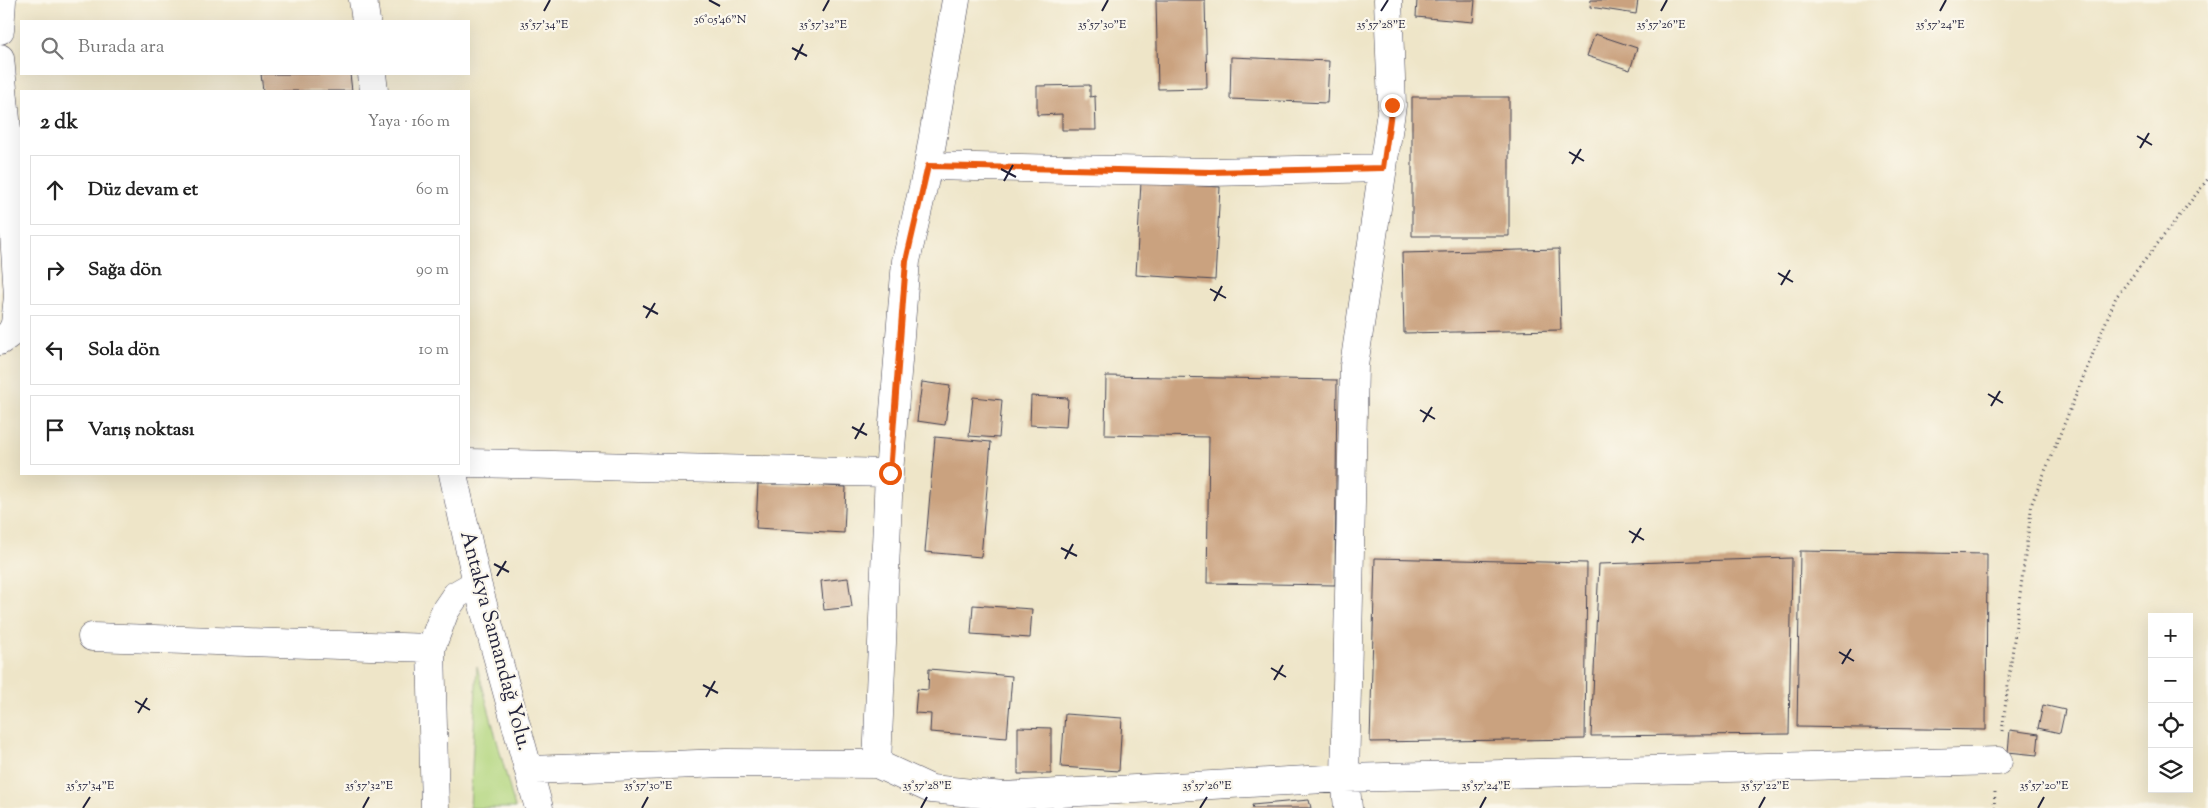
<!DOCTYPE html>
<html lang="tr">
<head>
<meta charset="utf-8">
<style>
	body { margin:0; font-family:"Sorts Mill Goudy",serif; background:#f2f2f2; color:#222 }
	.controls { position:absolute; right:15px; bottom:15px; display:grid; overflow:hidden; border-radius:0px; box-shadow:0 5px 20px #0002 }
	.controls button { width:45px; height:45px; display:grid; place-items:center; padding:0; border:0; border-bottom:1px solid #e0e0e0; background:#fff; color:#222; font:25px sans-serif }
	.stop { position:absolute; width:15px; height:15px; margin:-11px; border:4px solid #ea580c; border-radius:50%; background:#fff }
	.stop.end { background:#ea580c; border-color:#fff; box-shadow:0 1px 5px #0008 }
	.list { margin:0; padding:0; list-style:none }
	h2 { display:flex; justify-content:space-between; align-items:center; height:65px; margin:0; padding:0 20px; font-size:21px }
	h2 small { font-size:16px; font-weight:400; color:#767676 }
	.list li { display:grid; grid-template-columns:32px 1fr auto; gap:15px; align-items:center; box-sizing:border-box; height:70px; margin:0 10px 10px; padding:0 10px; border:1px solid #e0e0e0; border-radius:0px }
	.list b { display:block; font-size:19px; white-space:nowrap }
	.list em { font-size:16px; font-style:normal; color:#767676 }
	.icon { flex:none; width:28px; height:28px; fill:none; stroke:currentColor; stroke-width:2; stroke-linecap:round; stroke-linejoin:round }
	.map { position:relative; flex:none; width:2208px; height:808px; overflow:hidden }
	.search { position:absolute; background:#fff; box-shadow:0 5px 20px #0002; left:20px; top:20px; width:450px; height:55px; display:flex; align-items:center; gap:12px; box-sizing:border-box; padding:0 18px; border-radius:0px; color:#767676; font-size:19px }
	.panel { position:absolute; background:#fff; box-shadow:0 5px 20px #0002; left:20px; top:90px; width:450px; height:385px; border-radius:0px }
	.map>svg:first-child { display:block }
	.green { fill:#b2d67e; stroke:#6a7c5c }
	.building { fill:#caa27f }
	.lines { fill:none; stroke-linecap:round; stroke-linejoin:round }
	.minor-casing { stroke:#413f50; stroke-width:29 }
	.path { stroke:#413f50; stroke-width:3; stroke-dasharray:1 4; stroke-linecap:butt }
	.minor { stroke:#fff; stroke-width:28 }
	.route { stroke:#ea580c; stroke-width:6 }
	.ticks { fill:none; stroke:#22223b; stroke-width:2 }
	.labels { text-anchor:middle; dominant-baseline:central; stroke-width:4.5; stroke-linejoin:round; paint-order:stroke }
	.street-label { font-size:21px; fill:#22223b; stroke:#fbf7ec }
	.ticks-label { font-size:12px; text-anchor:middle; fill:#22223b; stroke:#fbf7ec; stroke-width:4.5; stroke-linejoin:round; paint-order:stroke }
</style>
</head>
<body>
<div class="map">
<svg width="2208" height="808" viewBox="0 0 2208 808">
	<rect width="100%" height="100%" fill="#fbf7ec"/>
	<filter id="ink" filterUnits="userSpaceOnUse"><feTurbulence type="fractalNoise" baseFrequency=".02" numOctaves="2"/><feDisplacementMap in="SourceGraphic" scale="10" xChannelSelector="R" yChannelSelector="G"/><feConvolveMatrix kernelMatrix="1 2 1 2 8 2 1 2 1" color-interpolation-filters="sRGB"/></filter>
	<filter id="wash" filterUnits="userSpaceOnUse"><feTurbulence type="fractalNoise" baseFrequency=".0096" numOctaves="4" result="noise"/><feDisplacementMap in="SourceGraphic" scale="20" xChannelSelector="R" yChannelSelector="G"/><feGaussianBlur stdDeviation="1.12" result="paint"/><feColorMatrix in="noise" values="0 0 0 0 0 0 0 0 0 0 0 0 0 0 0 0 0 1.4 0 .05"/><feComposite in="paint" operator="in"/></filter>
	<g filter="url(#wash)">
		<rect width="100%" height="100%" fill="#eee5c8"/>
		<!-- green -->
		<path class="green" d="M477,666L515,808H470Z"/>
		<g id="blocks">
			<!-- building -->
			<path class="building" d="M1156,0H1205L1207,88L1158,89Z
				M1417,0H1475L1473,22L1416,17Z
				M1591,0H1638L1636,14L1590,7Z
				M1595,34L1637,48L1630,70L1587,56Z
				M1231,57L1329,61L1327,103L1230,99Z
				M261,74H350L352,91H263Z
				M1090,85V97L1095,96L1096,130H1062V114L1037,115V86Z
				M1412,97H1509V236H1412Z
				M1141,182L1220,187L1215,280L1136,275Z
				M1559,249L1561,330L1404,333L1402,253Z
				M1106,376L1337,380L1335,585L1207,583L1209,437L1105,435Z
				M922,382L950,386L945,425L917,421Z
				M1031,396L1068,398L1066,427L1030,425Z
				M973,397L1002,400L999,438L969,436Z
				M935,437L991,442L981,557L925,552Z
				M758,483L846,487L844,533L756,528Z
				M1800,551L1987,554L1986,730L1797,727Z
				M1375,558L1587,563L1585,739L1370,742Z
				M1792,558L1789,734L1591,736L1599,564Z
				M848,578L852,607L824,610L821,581Z
				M973,605L1032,609L1030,638L971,634Z
				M929,669L1012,676L1007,738L930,732L931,714L915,713L917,689L928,690Z
				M2043,705L2065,710L2060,733L2038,728Z
				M1065,714L1122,718L1119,771L1061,767Z
				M1018,727L1051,728V774H1018Z
				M2010,730L2039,734L2037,755L2008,752Z
				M1309,800L1311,808H1253L1252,805Z"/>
		</g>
	</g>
	<g filter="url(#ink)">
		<use href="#blocks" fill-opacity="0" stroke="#413f50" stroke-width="1"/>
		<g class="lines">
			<defs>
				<path id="minor" d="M363,0L366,21
					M0,30L2,0
					M0,58L8,140L18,296L15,324L11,333L0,341
					M372,74L374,91
					M928,166L1210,172L1383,168
					M469,463L889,473
					M453,474L477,583L539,808
					M92,637L431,648
					M877,764L889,473L906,261L928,166L956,0
					M529,770L726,763L877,764L931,789L1003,796L1345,778L1998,761
					M435,808L431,648L445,611L456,595L477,583
					M1348,808L1345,778L1354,366L1392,105L1388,0"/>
			</defs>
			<!-- minor casing -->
			<use href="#minor" class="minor-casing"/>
			<!-- path -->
			<path class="path" d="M2002,731L2032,503L2116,297L2208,179
				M1994,808L1995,792"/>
			<!-- minor -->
			<use href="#minor" class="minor"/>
		</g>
	</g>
	<g class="lines" filter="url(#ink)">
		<!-- route -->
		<path class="route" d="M890,473L906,261L928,166L1210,172L1383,168L1392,105"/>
	</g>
	<!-- ticks -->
	<path class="ticks" d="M709,0L720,6M544,11L550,0M823,11L829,0M1102,11L1108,0M1381,11L1388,0M1661,11L1667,0M1940,11L1946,0M792,48L807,56M795,60L803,44M2137,136L2152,145M2140,148L2149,133M1569,152L1584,161M1572,164L1581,149M1001,169L1016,177M1004,181L1013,165M1778,273L1793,282M1781,285L1790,270M1210,289L1226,298M1214,301L1222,286M643,306L658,314M646,318L655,303M1988,394L2003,403M1991,406L2000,391M1420,410L1435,419M1423,422L1432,407M852,427L867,435M855,439L864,423M1629,531L1644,540M1632,543L1641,528M1061,548L1077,556M1065,559L1073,544M494,564L509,572M497,576L506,561M1839,652L1854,661M1842,664L1851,649M1271,668L1286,677M1274,680L1283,665M703,685L718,693M706,697L715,681M135,701L150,710M138,713L147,698M83,808L90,797M363,808L369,797M642,808L648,797M921,808L927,797M1200,808L1207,797M1480,808L1486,797M1759,808L1765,797M2038,808L2044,797"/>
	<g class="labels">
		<!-- street labels -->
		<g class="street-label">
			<text transform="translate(495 641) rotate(75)">Antakya Samandağ Yolu.</text>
		</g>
	</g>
	<g class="ticks-label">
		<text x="720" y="23">36°05'46"N</text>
		<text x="1381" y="28">35°57'28"E</text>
		<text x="1661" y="28">35°57'26"E</text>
		<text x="1940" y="28">35°57'24"E</text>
		<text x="544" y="28">35°57'34"E</text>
		<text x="823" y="28">35°57'32"E</text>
		<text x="1102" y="28">35°57'30"E</text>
		<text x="90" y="789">35°57'34"E</text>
		<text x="369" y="789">35°57'32"E</text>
		<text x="648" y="789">35°57'30"E</text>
		<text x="927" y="789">35°57'28"E</text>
		<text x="1207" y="789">35°57'26"E</text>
		<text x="1486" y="789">35°57'24"E</text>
		<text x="1765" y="789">35°57'22"E</text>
		<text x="2044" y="789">35°57'20"E</text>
	</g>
</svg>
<div class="controls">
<button>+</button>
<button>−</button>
<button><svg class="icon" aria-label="locate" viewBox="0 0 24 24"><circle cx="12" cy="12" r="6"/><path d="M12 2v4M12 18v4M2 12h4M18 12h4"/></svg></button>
<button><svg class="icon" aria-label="layers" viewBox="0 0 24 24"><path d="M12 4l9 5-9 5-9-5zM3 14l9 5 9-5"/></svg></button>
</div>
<div class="stop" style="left:890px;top:473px"></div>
<div class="stop end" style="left:1392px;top:105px"></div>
<div class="search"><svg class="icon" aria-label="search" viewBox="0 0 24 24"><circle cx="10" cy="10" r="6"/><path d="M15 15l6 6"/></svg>Burada ara</div>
<section class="panel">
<h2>2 dk<small>Yaya · 160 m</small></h2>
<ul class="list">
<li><svg class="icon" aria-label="ahead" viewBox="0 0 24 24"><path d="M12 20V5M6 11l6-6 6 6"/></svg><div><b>Düz devam et</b></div><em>60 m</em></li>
<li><svg class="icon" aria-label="right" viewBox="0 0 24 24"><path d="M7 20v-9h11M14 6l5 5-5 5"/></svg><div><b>Sağa dön</b></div><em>90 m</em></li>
<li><svg class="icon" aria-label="left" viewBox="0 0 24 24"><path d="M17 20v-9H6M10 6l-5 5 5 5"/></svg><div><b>Sola dön</b></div><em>10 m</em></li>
<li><svg class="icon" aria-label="arrive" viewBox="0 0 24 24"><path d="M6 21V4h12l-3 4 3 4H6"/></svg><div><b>Varış noktası</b></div></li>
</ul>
</section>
</div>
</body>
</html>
